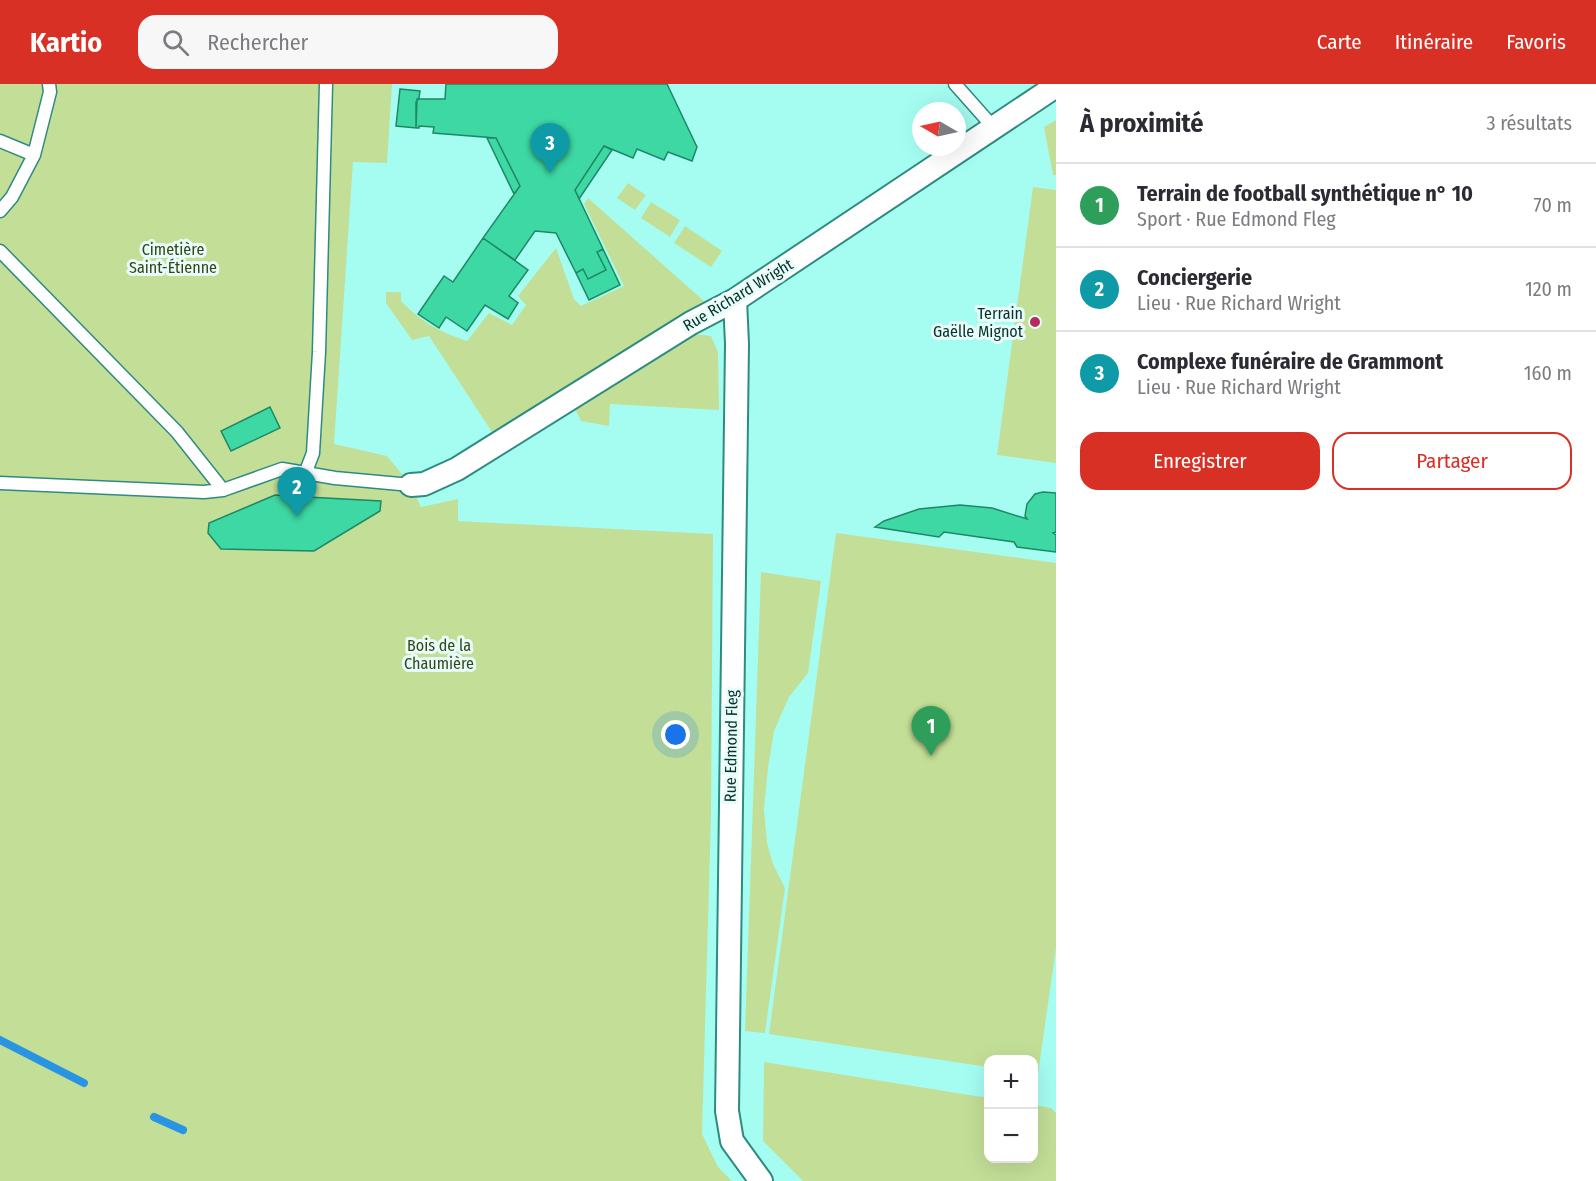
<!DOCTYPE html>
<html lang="fr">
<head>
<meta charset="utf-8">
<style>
	body { margin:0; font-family:"Fira Sans Condensed",sans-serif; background:#f7f7f7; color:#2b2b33 }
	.controls { position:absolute; right:18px; bottom:18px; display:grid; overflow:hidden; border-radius:12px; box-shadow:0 6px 24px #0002 }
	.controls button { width:54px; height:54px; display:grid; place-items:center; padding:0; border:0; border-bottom:2px solid #e1e1e2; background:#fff; color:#2b2b33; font:30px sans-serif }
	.compass { position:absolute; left:912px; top:18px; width:54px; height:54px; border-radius:50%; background:#fff; box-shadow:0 6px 24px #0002; rotate:279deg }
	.you { position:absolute; left:676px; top:651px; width:21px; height:21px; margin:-15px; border:4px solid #fff; border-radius:50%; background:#1a73e8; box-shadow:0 0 0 9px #1a73e833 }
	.badge { display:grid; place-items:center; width:39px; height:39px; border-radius:50%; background:#d93025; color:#fff; font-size:20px; font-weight:700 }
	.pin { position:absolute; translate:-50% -50px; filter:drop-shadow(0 2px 3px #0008) }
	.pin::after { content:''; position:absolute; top:32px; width:21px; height:18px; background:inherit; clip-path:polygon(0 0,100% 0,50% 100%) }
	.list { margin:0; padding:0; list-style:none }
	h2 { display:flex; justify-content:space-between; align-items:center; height:78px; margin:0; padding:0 24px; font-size:26px }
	h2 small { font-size:20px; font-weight:400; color:#7c7c81 }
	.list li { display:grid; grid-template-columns:39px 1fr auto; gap:18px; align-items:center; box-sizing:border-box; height:84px; padding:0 24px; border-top:2px solid #e1e1e2 }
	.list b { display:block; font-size:22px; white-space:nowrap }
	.list p { margin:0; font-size:20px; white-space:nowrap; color:#7c7c81 }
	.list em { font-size:20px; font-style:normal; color:#7c7c81 }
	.actions { display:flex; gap:12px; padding:18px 24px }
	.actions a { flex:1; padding:14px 0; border:2px solid #d93025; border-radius:18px; text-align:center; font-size:21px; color:#d93025 }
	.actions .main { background:#d93025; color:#fff }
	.icon { flex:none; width:33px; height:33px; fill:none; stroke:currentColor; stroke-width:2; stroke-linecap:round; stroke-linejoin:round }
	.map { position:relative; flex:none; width:1056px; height:1097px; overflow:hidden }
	header { display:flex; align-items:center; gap:36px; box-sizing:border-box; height:84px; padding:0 30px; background:#d93025; color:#fff }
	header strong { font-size:28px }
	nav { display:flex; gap:33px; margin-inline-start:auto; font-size:21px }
	.search { width:420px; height:54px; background:#f7f7f7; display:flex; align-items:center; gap:15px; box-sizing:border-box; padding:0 21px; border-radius:18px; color:#7c7c81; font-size:22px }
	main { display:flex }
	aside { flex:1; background:#fff }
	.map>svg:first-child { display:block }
	.green { fill:#c3df97 }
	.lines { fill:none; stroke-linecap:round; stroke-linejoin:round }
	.stream { stroke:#2995e2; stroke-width:8 }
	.building { fill:#3dd8a3; stroke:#1e8865; stroke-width:1.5 }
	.service-casing { stroke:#2f8b81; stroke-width:15 }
	.minor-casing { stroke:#2f8b81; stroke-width:26 }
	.service { stroke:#fff; stroke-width:12 }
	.minor { stroke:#fff; stroke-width:22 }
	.poi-dot { fill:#b82a5c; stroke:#e8fcf9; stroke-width:2 }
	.labels { text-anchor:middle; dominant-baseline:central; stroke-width:6; stroke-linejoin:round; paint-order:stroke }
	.park-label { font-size:16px; fill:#364618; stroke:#e8fcf9 }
	.street-label { font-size:16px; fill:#09302c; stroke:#e8fcf9 }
	.poi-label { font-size:16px; fill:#09302c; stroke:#e8fcf9; text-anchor:end }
</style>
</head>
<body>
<header>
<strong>Kartio</strong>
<div class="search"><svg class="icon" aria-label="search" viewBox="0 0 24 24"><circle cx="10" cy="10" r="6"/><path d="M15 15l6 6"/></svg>Rechercher</div>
<nav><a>Carte</a><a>Itinéraire</a><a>Favoris</a></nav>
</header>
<main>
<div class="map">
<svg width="1056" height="1097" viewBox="0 0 1056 1097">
	<rect width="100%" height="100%" fill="#a5fdf2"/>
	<!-- green -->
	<path class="green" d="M0,0H392L387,79L353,78L334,360L387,372L411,401L421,423L458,415V437L713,450L711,731L702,1050L718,1083L732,1097H0Z
		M1056,36V91H1053L1044,43Z
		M628,99L646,111L635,126L617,114Z
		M1033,103L1056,106V379L997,371Z
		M588,114L704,217L492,348L429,252L412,256L386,219V208H401V217C423,239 438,247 467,257L489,229L512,241L526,221L518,212L556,164L574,215L581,222L624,202L584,120Z
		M651,118L680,136L670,153L641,134Z
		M685,142L722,167L711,183L674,159Z
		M694,250L711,252L718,268L719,326L610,320L609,342L581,337L575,325Z
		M836,449L1056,479V864L1038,990H1034V976H988V983L769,950Z
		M761,488L821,497L808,589L789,613L774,647L768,684L764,725L767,759L773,780L785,804L765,949L745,947Z
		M764,978L988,1014V1074H1034V1021L1051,1024L1056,1029V1097H803L763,1057Z"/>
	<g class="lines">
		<!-- stream -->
		<path class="stream" d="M0,956L84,999
			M154,1033L183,1046"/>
	</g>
	<!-- building -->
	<path class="building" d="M446,0H667L697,63L692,77L668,68L664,76L637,65L633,74L604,62L575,106L603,165L597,168L606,186L588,195L583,185L576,189L556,149L535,147L515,176L483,154L520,102L496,54L433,49L434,43L419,42V44H416L417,15H445Z
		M400,5L420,7L419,14L416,18V44L396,42Z
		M487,54H496L520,102L514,110Z
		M604,62L612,66L579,115L575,106Z
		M483,154L528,186L509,212L518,219L508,235L485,221L467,247L446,233L439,244L418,230L444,192L453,198Z
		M603,165L620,201L589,216L576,189L583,185L588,195L606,186L597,168Z
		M270,323L280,344L231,367L221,347Z
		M1043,408L1056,409V448L1053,449L1056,451V468L1017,463L1014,458L944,448L939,453L875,443L884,437L919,425L960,421L992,424L1027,435L1025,432L1027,420L1035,410Z
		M275,411L307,413L381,417L380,427L314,467L221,465L208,449L209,439Z"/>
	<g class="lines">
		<defs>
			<path id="service" d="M955,0L994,44
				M0,57L34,71
				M0,127L12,113L34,71L50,8L49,0
				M0,167L177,348L223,406
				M305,390L313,369L319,268L326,0
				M0,399L204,408L223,406L282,385L335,394L411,401"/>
			<path id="minor" d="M735,216L737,260L727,1027L732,1057L761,1097
				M411,401L424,400L457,385L691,239L735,216L1056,2"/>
		</defs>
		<!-- service casing -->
		<use href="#service" class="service-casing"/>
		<!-- minor casing -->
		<use href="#minor" class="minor-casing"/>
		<!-- service -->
		<use href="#service" class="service"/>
		<!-- minor -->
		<use href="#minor" class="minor"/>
	</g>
	<!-- markers -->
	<circle class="poi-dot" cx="1035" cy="238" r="6"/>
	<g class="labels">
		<!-- park labels -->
		<g class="park-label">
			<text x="173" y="165">Cimetière<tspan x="173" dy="18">Saint-Étienne</tspan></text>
			<text x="439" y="561">Bois de la<tspan x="439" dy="18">Chaumière</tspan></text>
		</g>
		<!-- street labels -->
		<g class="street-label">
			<text transform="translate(738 211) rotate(-31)">Rue Richard Wright</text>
			<text transform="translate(731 662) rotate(-89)">Rue Edmond Fleg</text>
		</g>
		<!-- poi labels -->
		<g class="poi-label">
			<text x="1023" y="229">Terrain<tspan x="1023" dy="18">Gaëlle Mignot</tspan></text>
		</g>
	</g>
</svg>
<div class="controls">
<button>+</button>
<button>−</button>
</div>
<svg class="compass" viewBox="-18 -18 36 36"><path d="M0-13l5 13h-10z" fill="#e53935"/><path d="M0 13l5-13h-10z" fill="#7c7c81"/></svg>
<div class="you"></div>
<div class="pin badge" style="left:931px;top:672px;background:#2e9e5b">1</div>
<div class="pin badge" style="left:297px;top:433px;background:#0f9aa8">2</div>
<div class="pin badge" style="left:550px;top:89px;background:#0f9aa8">3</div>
</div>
<aside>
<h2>À proximité<small>3 résultats</small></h2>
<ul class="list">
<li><span class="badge" style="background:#2e9e5b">1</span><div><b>Terrain de football synthétique n° 10</b><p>Sport · Rue Edmond Fleg</p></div><em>70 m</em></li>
<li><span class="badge" style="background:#0f9aa8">2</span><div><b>Conciergerie</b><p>Lieu · Rue Richard Wright</p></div><em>120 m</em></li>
<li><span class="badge" style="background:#0f9aa8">3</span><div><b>Complexe funéraire de Grammont</b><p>Lieu · Rue Richard Wright</p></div><em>160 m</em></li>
</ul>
<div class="actions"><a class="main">Enregistrer</a><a>Partager</a></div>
</aside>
</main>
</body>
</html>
